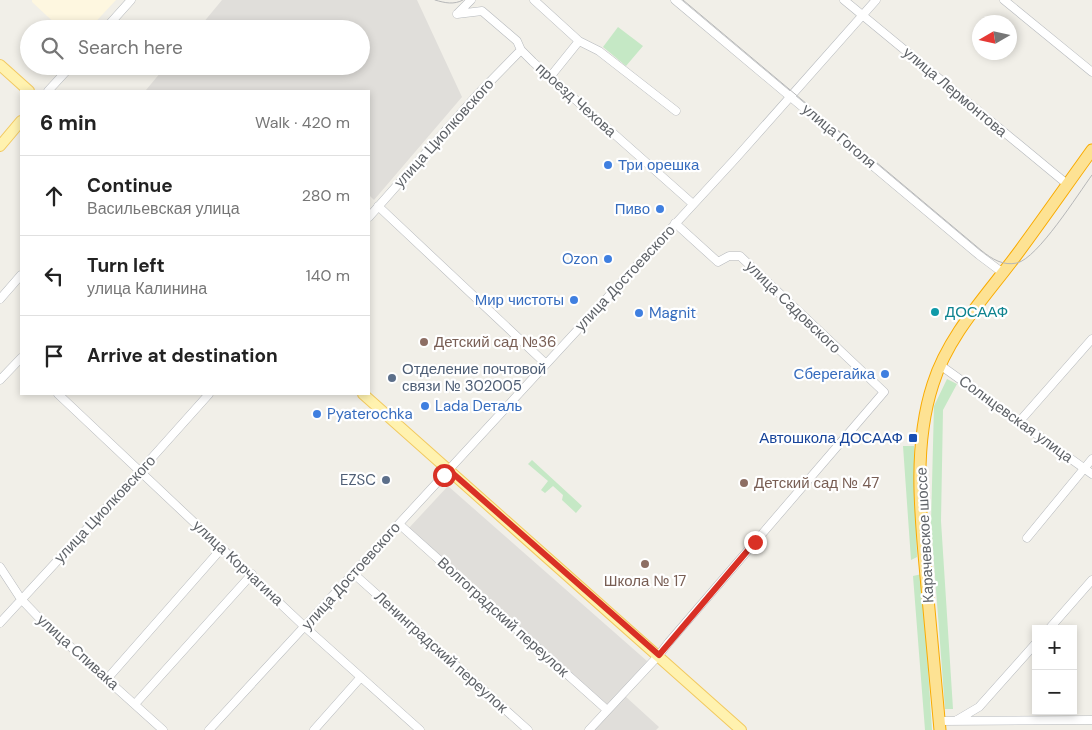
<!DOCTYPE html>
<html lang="en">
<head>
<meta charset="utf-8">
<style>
	body { margin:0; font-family:"DM Sans",sans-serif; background:#f6f6f6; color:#222 }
	.controls { position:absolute; right:15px; bottom:15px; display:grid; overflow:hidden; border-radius:0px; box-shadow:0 2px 8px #0003 }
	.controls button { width:45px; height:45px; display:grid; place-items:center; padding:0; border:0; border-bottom:1px solid #e0e0e0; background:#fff; color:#222; font:25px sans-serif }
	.compass { position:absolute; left:972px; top:15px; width:45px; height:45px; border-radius:50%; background:#fff; box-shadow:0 2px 8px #0003; rotate:261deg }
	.stop { position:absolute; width:15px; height:15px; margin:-11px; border:4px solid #d93025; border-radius:50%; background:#fff }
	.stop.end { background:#d93025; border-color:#fff; box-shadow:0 1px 5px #0008 }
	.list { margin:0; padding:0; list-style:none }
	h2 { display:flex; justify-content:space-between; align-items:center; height:65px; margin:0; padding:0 20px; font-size:21px }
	h2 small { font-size:16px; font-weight:400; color:#767676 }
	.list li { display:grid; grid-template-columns:32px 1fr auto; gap:15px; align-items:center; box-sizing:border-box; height:80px; padding:0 20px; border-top:1px solid #e0e0e0 }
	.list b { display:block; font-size:19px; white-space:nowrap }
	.list p { margin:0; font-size:16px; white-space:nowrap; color:#767676 }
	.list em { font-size:16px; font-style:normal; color:#767676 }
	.icon { flex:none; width:28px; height:28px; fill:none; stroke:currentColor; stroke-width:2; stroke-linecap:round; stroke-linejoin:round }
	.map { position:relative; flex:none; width:1092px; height:730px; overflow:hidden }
	.search { position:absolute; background:#fff; box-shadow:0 2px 8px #0003; left:20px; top:20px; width:350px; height:55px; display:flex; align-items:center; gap:12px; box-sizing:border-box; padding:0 18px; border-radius:28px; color:#767676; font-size:19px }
	.panel { position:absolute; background:#fff; box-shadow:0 2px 8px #0003; left:20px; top:90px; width:350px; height:305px; border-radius:0px }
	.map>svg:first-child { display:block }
	.commercial { fill:#fef7e0 }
	.industrial { fill:#e0deda }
	.green { fill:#c5e8c5 }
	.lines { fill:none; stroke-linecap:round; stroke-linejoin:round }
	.minor-casing { stroke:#b5b8bc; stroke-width:9 }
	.major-casing { stroke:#f2c960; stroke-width:12 }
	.highway-casing { stroke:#f9ab00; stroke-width:13 }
	.minor { stroke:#fff; stroke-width:8 }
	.major { stroke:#fff2af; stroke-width:10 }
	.highway { stroke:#fde293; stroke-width:11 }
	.tram { stroke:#b6b7b8; stroke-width:1 }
	.route { stroke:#d93025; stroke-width:6 }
	.shop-dot { fill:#3f7fe0; stroke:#fff; stroke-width:2 }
	.culture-dot { fill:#0f9aa8; stroke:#fff; stroke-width:2 }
	.education-dot { fill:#8d6e63; stroke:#fff; stroke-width:2 }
	.service-dot { fill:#5c6f8a; stroke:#fff; stroke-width:2 }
	.transit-dot { fill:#1a4fb4; stroke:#fff; stroke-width:2 }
	.labels { text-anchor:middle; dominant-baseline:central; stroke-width:4.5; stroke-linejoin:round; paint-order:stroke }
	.street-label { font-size:15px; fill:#5f6368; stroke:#fff }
	.shop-label { font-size:15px; fill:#366cbe; stroke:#fff; text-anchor:start }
	.culture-label { font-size:15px; fill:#0d838f; stroke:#fff; text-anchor:start }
	.education-label { font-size:15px; fill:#785e54; stroke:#fff; text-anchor:start }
	.service-label { font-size:15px; fill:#4e5e75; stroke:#fff; text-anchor:start }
	.transit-label { font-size:15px; fill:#164399; stroke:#fff; text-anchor:end }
</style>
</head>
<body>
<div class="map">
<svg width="1092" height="730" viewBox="0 0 1092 730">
	<rect width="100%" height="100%" fill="#f1efe8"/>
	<!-- commercial -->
	<path class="commercial" d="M32,0H116L89,29H61L32,2Z"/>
	<!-- industrial -->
	<path class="industrial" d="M222,0H417L462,97L374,200L369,195V91L146,90L166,66H361V29H198Z
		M448,486L647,661L608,707L408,529Z
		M625,696L659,727L656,730H594Z"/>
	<!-- green -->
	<path class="green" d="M618,27L643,46L626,66L603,47Z
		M947,379L957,384L943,410L941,521L953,709H945L931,523L934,406Z
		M903,446H914L917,557L911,560Z
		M532,460L582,506L576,513L562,500L563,495L553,486L545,493L541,490L548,481L528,464Z
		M922,574L932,730H925L913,576Z"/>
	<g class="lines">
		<defs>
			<path id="minor" d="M534,0L579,41
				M675,0L979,255L1003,273
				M844,0L1067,184
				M1004,0L1092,72
				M457,14L482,11L517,41L521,50L533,62L693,204
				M457,14L471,0
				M105,29L131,0
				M550,77L579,41L599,51L676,111
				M48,91L71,66
				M378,206L545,363
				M369,217L477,95L521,50
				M0,299L21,275
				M940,365L1092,474
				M0,380L21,358
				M58,394L305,627L420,730
				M1019,422L1092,339
				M399,524L607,710
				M1027,538L1092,459
				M0,567L21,599L43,622L163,730
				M354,574L528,730
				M0,623L141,470L209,394
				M1049,629L1092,580
				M107,679L222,548
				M135,704L252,574
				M957,720L979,707L1036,643
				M939,721L1092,720
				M209,730L736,158L876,0
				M314,730L361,677
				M589,730L659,655L669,642L884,392L740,256H729L718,262L675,223"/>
			<path id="major" d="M0,65L29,91
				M0,146L21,121
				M363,394L741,730"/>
			<path id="highway" d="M940,730C936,682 931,635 927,587C921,521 912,448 933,384C948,336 985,297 1015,257C1041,222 1066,186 1092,150"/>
		</defs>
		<!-- minor casing -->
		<use href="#minor" class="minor-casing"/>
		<!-- major casing -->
		<use href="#major" class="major-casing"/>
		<!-- highway casing -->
		<use href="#highway" class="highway-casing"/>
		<!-- minor -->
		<use href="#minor" class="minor"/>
		<!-- major -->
		<use href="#major" class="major"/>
		<!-- highway -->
		<use href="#highway" class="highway"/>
		<!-- tram -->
		<path class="tram" d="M435,0C445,3 454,5 463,0
			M683,0L982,251C992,259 1003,266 1017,263C1038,258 1078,194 1092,175"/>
	</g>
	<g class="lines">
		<!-- route -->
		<path class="route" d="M444,475L449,470L659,655L755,542"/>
	</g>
	<!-- markers -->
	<g class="shop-dot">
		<circle cx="608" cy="165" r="5"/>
		<circle cx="660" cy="209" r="5"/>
		<circle cx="608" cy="259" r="5"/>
		<circle cx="574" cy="300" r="5"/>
		<circle cx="639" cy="313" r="5"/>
		<circle cx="885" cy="374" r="5"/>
		<circle cx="425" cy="406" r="5"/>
		<circle cx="317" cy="414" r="5"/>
	</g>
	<circle class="culture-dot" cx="935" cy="312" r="5"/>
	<g class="education-dot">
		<circle cx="424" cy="342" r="5"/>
		<circle cx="744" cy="483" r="5"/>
		<circle cx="645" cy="564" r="5"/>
	</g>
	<g class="service-dot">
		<circle cx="392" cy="378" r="5"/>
		<circle cx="386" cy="480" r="5"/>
	</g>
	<rect class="transit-dot" x="908" y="433" width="10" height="10" rx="2.5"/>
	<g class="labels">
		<!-- street labels -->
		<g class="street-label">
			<text transform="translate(955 92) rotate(40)">улица Лермонтова</text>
			<text transform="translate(576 100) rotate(42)">проезд Чехова</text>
			<text transform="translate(444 133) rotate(-48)">улица Циолковского</text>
			<text transform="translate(839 136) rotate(40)">улица Гоголя</text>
			<text transform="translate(625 278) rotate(-47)">улица Достоевского</text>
			<text transform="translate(793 307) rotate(44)">улица Садовского</text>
			<text transform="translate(1016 419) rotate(36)">Солнцевская улица</text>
			<text transform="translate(105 509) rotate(-47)">улица Циолковского</text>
			<text transform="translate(925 535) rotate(-93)">Карачевское шоссе</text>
			<text transform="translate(238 563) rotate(43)">улица Корчагина</text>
			<text transform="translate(351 576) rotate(-48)">улица Достоевского</text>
			<text transform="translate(503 617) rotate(42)">Волгоградский переулок</text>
			<text transform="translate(78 652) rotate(42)">улица Спивака</text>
			<text transform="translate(441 652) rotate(42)">Ленинградский переулок</text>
		</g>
		<!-- shop labels -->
		<g class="shop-label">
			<text x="618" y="165">Три орешка</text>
			<text x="650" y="209" text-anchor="end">Пиво</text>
			<text x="598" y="259" text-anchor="end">Ozon</text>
			<text x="564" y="300" text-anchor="end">Мир чистоты</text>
			<text x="649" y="313">Magnit</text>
			<text x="875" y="374" text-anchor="end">Сберегайка</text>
			<text x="435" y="406">Lada Dеталь</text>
			<text x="327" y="414">Pyaterochka</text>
		</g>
		<!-- culture labels -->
		<g class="culture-label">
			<text x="945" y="312">ДОСААФ</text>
		</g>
		<!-- education labels -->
		<g class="education-label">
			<text x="434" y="342">Детский сад №36</text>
			<text x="754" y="483">Детский сад № 47</text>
			<text x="645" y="581" text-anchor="middle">Школа № 17</text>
		</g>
		<!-- service labels -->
		<g class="service-label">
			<text x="402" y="369">Отделение почтовой<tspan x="402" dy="17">связи № 302005</tspan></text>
			<text x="376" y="480" text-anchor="end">EZSC</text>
		</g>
		<!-- transit labels -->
		<g class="transit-label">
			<text x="903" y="438">Автошкола ДОСААФ</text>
		</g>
	</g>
</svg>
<div class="controls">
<button>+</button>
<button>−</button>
</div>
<svg class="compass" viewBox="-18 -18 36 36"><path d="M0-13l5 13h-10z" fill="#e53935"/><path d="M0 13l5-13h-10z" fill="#767676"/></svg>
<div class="stop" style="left:444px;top:475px"></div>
<div class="stop end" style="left:755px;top:542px"></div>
<div class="search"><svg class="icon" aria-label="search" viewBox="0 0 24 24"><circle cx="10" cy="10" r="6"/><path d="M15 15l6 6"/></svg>Search here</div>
<section class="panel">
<h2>6 min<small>Walk · 420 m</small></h2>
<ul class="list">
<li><svg class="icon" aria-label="ahead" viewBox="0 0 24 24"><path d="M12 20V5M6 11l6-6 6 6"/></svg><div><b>Continue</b><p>Васильевская улица</p></div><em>280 m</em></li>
<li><svg class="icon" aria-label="left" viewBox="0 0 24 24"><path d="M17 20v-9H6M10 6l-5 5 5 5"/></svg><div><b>Turn left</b><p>улица Калинина</p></div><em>140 m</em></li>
<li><svg class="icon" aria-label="arrive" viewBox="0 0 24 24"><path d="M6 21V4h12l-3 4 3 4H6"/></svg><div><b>Arrive at destination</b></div></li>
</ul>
</section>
</div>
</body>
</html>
